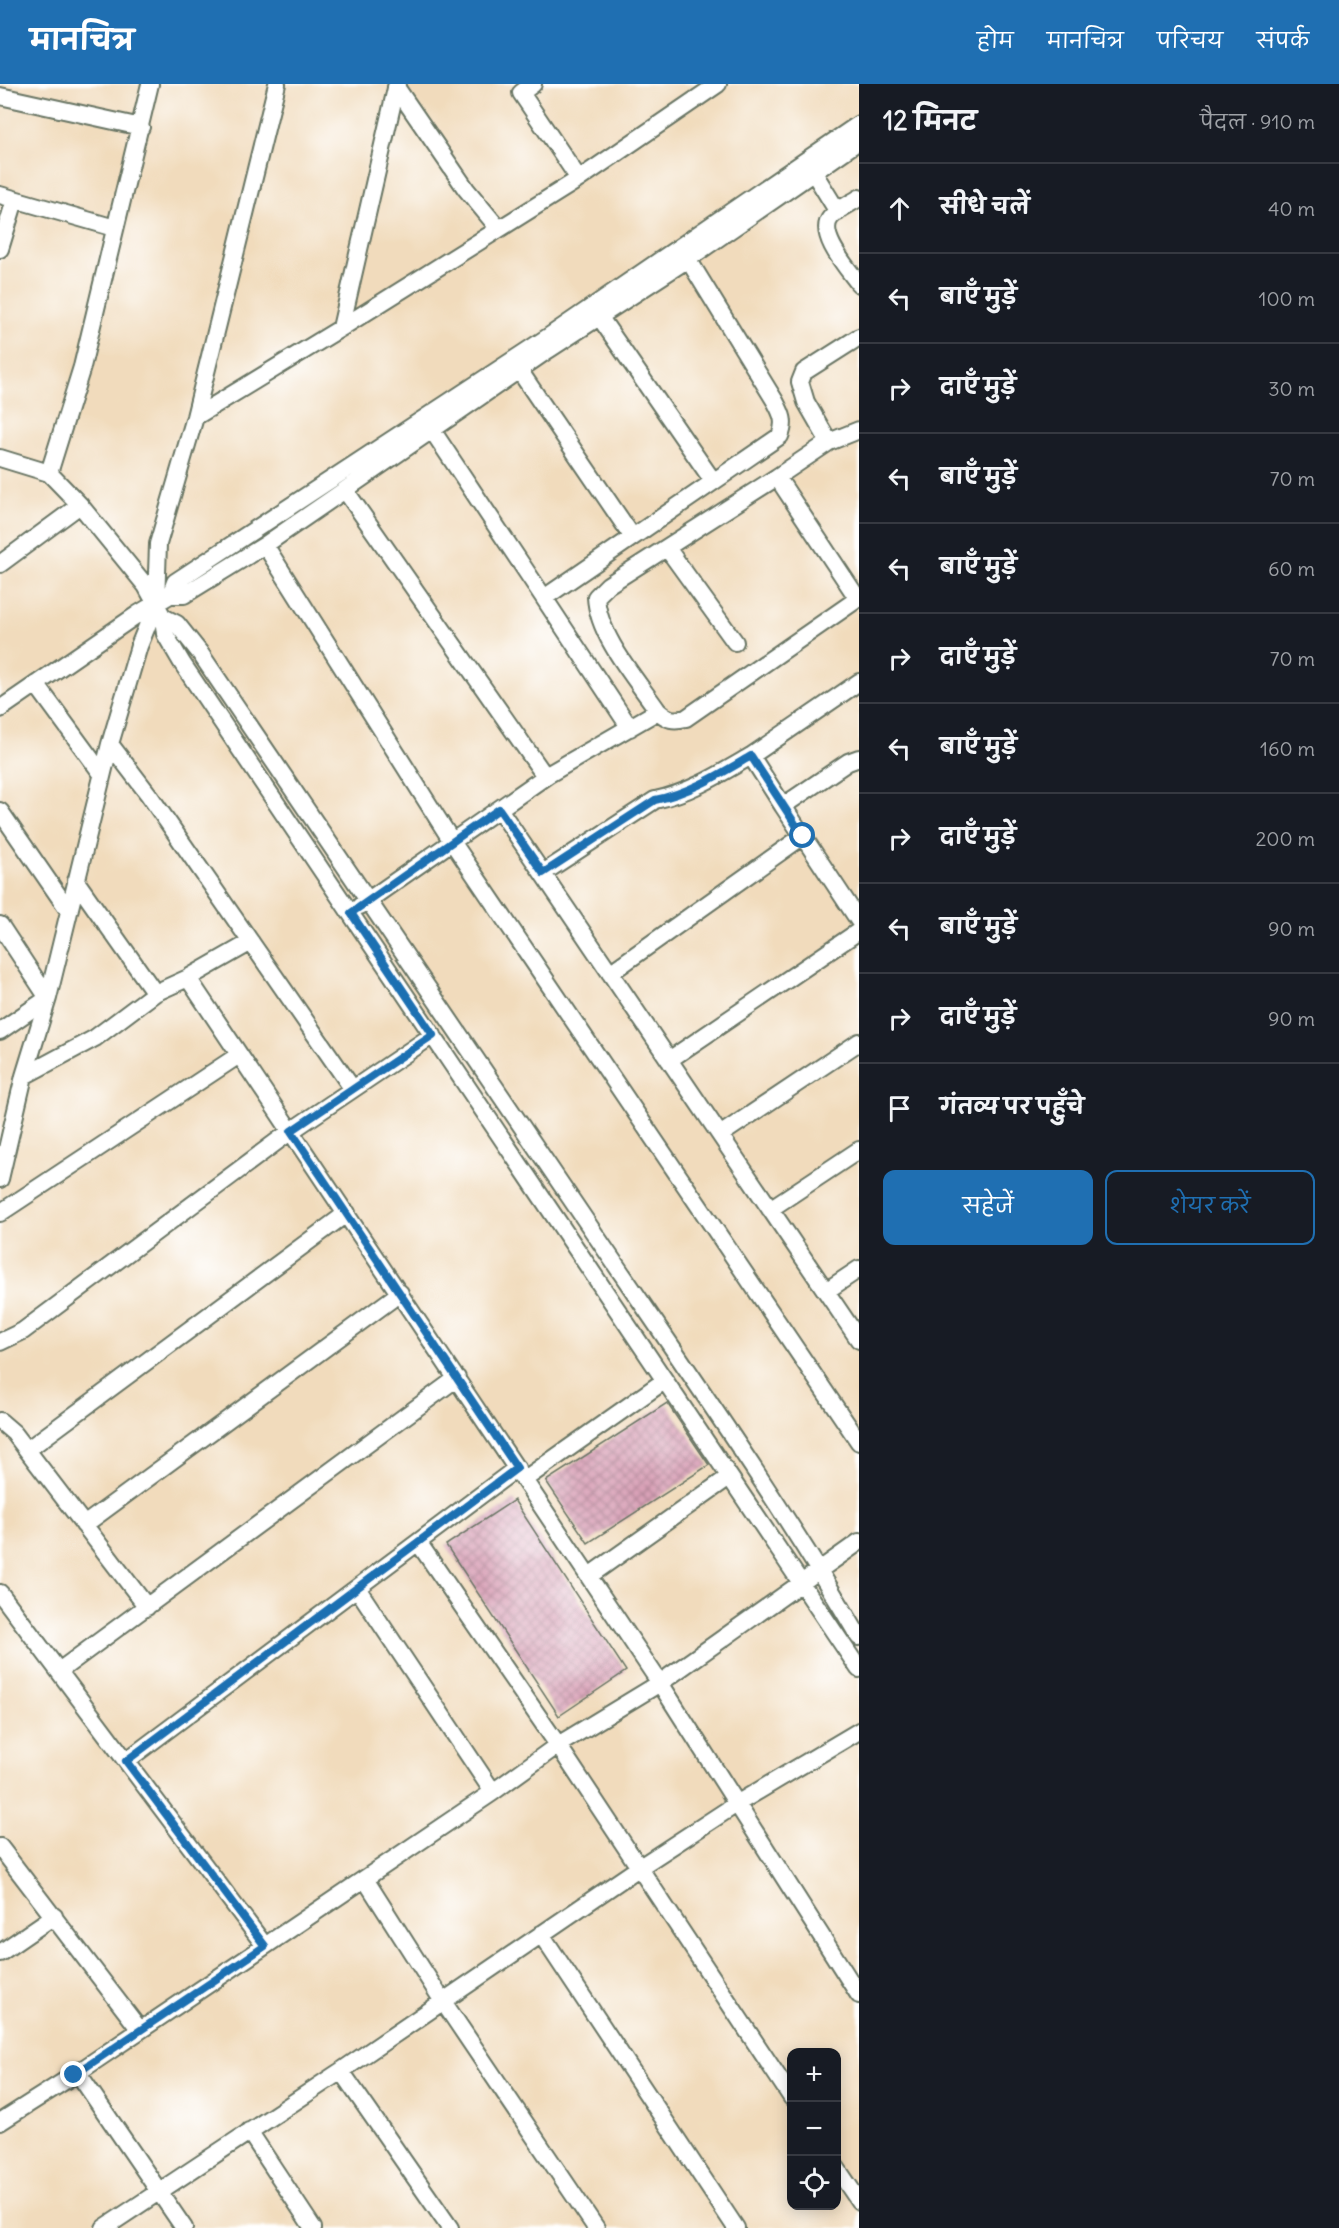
<!DOCTYPE html>
<html lang="hi">
<head>
<meta charset="utf-8">
<style>
	body { margin:0; font-family:Delius,"Playpen Sans Deva",sans-serif; background:#242831; color:#f1f3f6 }
	.controls { position:absolute; right:18px; bottom:18px; display:grid; overflow:hidden; border-radius:12px; box-shadow:0 3px 15px #0003 }
	.controls button { width:54px; height:54px; display:grid; place-items:center; padding:0; border:0; border-bottom:2px solid #363941; background:#171b24; color:#f1f3f6; font:30px sans-serif }
	.stop { position:absolute; width:18px; height:18px; margin:-14px; border:4px solid #1f6fb2; border-radius:50%; background:#fff }
	.stop.end { background:#1f6fb2; border-color:#fff; box-shadow:0 2px 6px #0008 }
	.list { margin:0; padding:0; list-style:none }
	h2 { display:flex; justify-content:space-between; align-items:center; height:78px; margin:0; padding:0 24px; font-size:26px }
	h2 small { font-size:20px; font-weight:400; color:#9ea1a6 }
	.list li { display:grid; grid-template-columns:39px 1fr auto; gap:18px; align-items:center; box-sizing:border-box; height:90px; padding:0 24px; border-top:2px solid #363941 }
	.list b { display:block; font-size:22px; white-space:nowrap }
	.list em { font-size:20px; font-style:normal; color:#9ea1a6 }
	.actions { display:flex; gap:12px; padding:18px 24px }
	.actions a { flex:1; padding:14px 0; border:2px solid #1f6fb2; border-radius:12px; text-align:center; font-size:21px; color:#1f6fb2 }
	.actions .main { background:#1f6fb2; color:#fff }
	.icon { flex:none; width:33px; height:33px; fill:none; stroke:currentColor; stroke-width:2; stroke-linecap:round; stroke-linejoin:round }
	.map { position:relative; flex:none; width:859px; height:2144px; overflow:hidden }
	header { display:flex; align-items:center; gap:36px; box-sizing:border-box; height:84px; padding:0 30px; background:#1f6fb2; color:#fff }
	header strong { font-size:28px }
	nav { display:flex; gap:33px; margin-inline-start:auto; font-size:21px }
	main { display:flex }
	aside { flex:1; background:#171b24 }
	.map>svg:first-child { display:block }
	.building { fill:url(#building-cross-hatch) }
	.lines { fill:none; stroke-linecap:round; stroke-linejoin:round }
	.street-casing { stroke:#687464; stroke-width:20 }
	.street { stroke:#fff; stroke-width:16 }
	.route { stroke:#1f6fb2; stroke-width:8 }
</style>
</head>
<body>
<header>
<strong>मानचित्र</strong>
<nav><a>होम</a><a>मानचित्र</a><a>परिचय</a><a>संपर्क</a></nav>
</header>
<main>
<div class="map">
<svg width="859" height="2144" viewBox="0 0 859 2144">
	<defs>
		<pattern id="building-cross-hatch" width="8" height="8" patternUnits="userSpaceOnUse" patternTransform="scale(1.5)"><rect width="8" height="8" fill="#d9a1b7"/><path d="M0 0l8 8M0 8l8-8" fill="none" stroke="#af8496"/></pattern>
	</defs>
	<rect width="100%" height="100%" fill="#fff"/>
	<filter id="ink" filterUnits="userSpaceOnUse"><feTurbulence type="fractalNoise" baseFrequency=".0167" numOctaves="2"/><feDisplacementMap in="SourceGraphic" scale="12" xChannelSelector="R" yChannelSelector="G"/><feConvolveMatrix kernelMatrix="1 2 1 2 8 2 1 2 1" color-interpolation-filters="sRGB"/></filter>
	<filter id="wash" filterUnits="userSpaceOnUse"><feTurbulence type="fractalNoise" baseFrequency=".008" numOctaves="4" result="noise"/><feDisplacementMap in="SourceGraphic" scale="24" xChannelSelector="R" yChannelSelector="G"/><feGaussianBlur stdDeviation="1.35" result="paint"/><feColorMatrix in="noise" values="0 0 0 0 0 0 0 0 0 0 0 0 0 0 0 0 0 1.4 0 .05"/><feComposite in="paint" operator="in"/></filter>
	<g filter="url(#wash)">
		<rect width="100%" height="100%" fill="#f1dbbc"/>
		<g id="blocks">
			<!-- building -->
			<path class="building" d="M667,1319L709,1381L588,1459L546,1397Z
				M514,1416L626,1587L559,1632L446,1461Z"/>
		</g>
	</g>
	<g filter="url(#ink)">
		<use href="#blocks" fill-opacity="0" stroke="#687464" stroke-width="1.5"/>
		<g class="lines">
			<defs>
				<path id="street" d="M533,0L521,9L579,95
					M396,3L466,105L499,145
					M0,12L141,43
					M814,89L838,128
					M0,111L115,144
					M859,114C850,120 838,125 831,133C816,150 849,186 859,200
					M0,165L15,116
					M594,225L713,397
					M341,244L579,95L718,0
					M519,286L632,452
					M195,333L341,244L397,0
					M426,337L544,514
					M829,358L859,346
					M0,374L49,389L80,421L146,502L163,533L165,550L182,579L859,1585
					M49,389L82,283L150,0
					M345,406L545,692
					M265,461L453,759L859,1358
					M667,464L735,558
					M0,480L80,421
					M170,511L175,498L548,253L859,40
					M858,515L777,393L829,358L806,318L800,298L804,288L859,253
					M163,533L177,540L200,569C329,759 458,949 588,1140C680,1276 776,1411 859,1553
					M36,600L102,690
					M0,625L138,530L170,511H184L265,461L548,266L688,175L859,57
					M658,627C668,636 673,637 686,634L859,514
					M630,644L544,514L780,352C786,338 782,330 775,317L688,175
					M110,660L149,711L352,1004
					M751,672L859,598
					M859,674L848,678L783,722L859,837
					M499,725L859,1256
					M0,727L69,827
					M543,789L655,716C690,709 720,690 751,672L783,722
					M76,797L155,909L188,894L660,1599L859,1911
					M360,822L549,690L658,627C636,595 598,552 596,513L608,501L777,393
					M0,841L48,914L0,947
					M610,889L803,752
					M188,894L251,858
					M669,976L859,847
					M24,992L95,954L155,909
					M720,1051L859,958
					M0,1095L24,992L48,914L110,660L139,562L156,520L158,460L195,333L277,0
					M770,1125L859,1066
					M0,1129L239,971
					M826,1207L859,1185
					M0,1258L23,1247L291,1047L433,951
					M0,1337L14,1349L147,1523
					M27,1366L347,1129
					M525,1395L664,1297
					M84,1441L400,1209
					M418,1458L558,1661L792,2014
					M589,1492L729,1393
					M357,1504L493,1708
					M0,1509L265,1862
					M59,1587L457,1294
					M126,1677L517,1384
					M0,1763L140,1946
					M365,1795L442,1916L596,2144
					M541,1850L736,2144
					M0,1869L54,1832
					M341,1987L450,2144
					M78,1989L184,2144
					M0,2038L74,1991L493,1708L558,1661L660,1599L859,1458
					M249,2047L313,2144
					M836,2083L859,2117
					M104,2144L341,1987L640,1783L738,1719L859,1647"/>
			</defs>
			<!-- street casing -->
			<use href="#street" class="street-casing"/>
			<!-- street -->
			<use href="#street" class="street"/>
		</g>
	</g>
	<g class="lines" filter="url(#ink)">
		<!-- route -->
		<path class="route" d="M74,1991L265,1862L126,1677L517,1384L291,1047L433,951L351,829L499,725L543,789L655,716C690,709 720,690 751,672L803,752"/>
	</g>
</svg>
<div class="controls">
<button>+</button>
<button>−</button>
<button><svg class="icon" aria-label="locate" viewBox="0 0 24 24"><circle cx="12" cy="12" r="6"/><path d="M12 2v4M12 18v4M2 12h4M18 12h4"/></svg></button>
</div>
<div class="stop" style="left:803px;top:752px"></div>
<div class="stop end" style="left:74px;top:1991px"></div>
</div>
<aside>
<h2>12 मिनट<small>पैदल · 910 m</small></h2>
<ul class="list">
<li><svg class="icon" aria-label="ahead" viewBox="0 0 24 24"><path d="M12 20V5M6 11l6-6 6 6"/></svg><div><b>सीधे चलें</b></div><em>40 m</em></li>
<li><svg class="icon" aria-label="left" viewBox="0 0 24 24"><path d="M17 20v-9H6M10 6l-5 5 5 5"/></svg><div><b>बाएँ मुड़ें</b></div><em>100 m</em></li>
<li><svg class="icon" aria-label="right" viewBox="0 0 24 24"><path d="M7 20v-9h11M14 6l5 5-5 5"/></svg><div><b>दाएँ मुड़ें</b></div><em>30 m</em></li>
<li><svg class="icon" aria-label="left" viewBox="0 0 24 24"><path d="M17 20v-9H6M10 6l-5 5 5 5"/></svg><div><b>बाएँ मुड़ें</b></div><em>70 m</em></li>
<li><svg class="icon" aria-label="left" viewBox="0 0 24 24"><path d="M17 20v-9H6M10 6l-5 5 5 5"/></svg><div><b>बाएँ मुड़ें</b></div><em>60 m</em></li>
<li><svg class="icon" aria-label="right" viewBox="0 0 24 24"><path d="M7 20v-9h11M14 6l5 5-5 5"/></svg><div><b>दाएँ मुड़ें</b></div><em>70 m</em></li>
<li><svg class="icon" aria-label="left" viewBox="0 0 24 24"><path d="M17 20v-9H6M10 6l-5 5 5 5"/></svg><div><b>बाएँ मुड़ें</b></div><em>160 m</em></li>
<li><svg class="icon" aria-label="right" viewBox="0 0 24 24"><path d="M7 20v-9h11M14 6l5 5-5 5"/></svg><div><b>दाएँ मुड़ें</b></div><em>200 m</em></li>
<li><svg class="icon" aria-label="left" viewBox="0 0 24 24"><path d="M17 20v-9H6M10 6l-5 5 5 5"/></svg><div><b>बाएँ मुड़ें</b></div><em>90 m</em></li>
<li><svg class="icon" aria-label="right" viewBox="0 0 24 24"><path d="M7 20v-9h11M14 6l5 5-5 5"/></svg><div><b>दाएँ मुड़ें</b></div><em>90 m</em></li>
<li><svg class="icon" aria-label="arrive" viewBox="0 0 24 24"><path d="M6 21V4h12l-3 4 3 4H6"/></svg><div><b>गंतव्य पर पहुँचे</b></div></li>
</ul>
<div class="actions"><a class="main">सहेजें</a><a>शेयर करें</a></div>
</aside>
</main>
</body>
</html>
